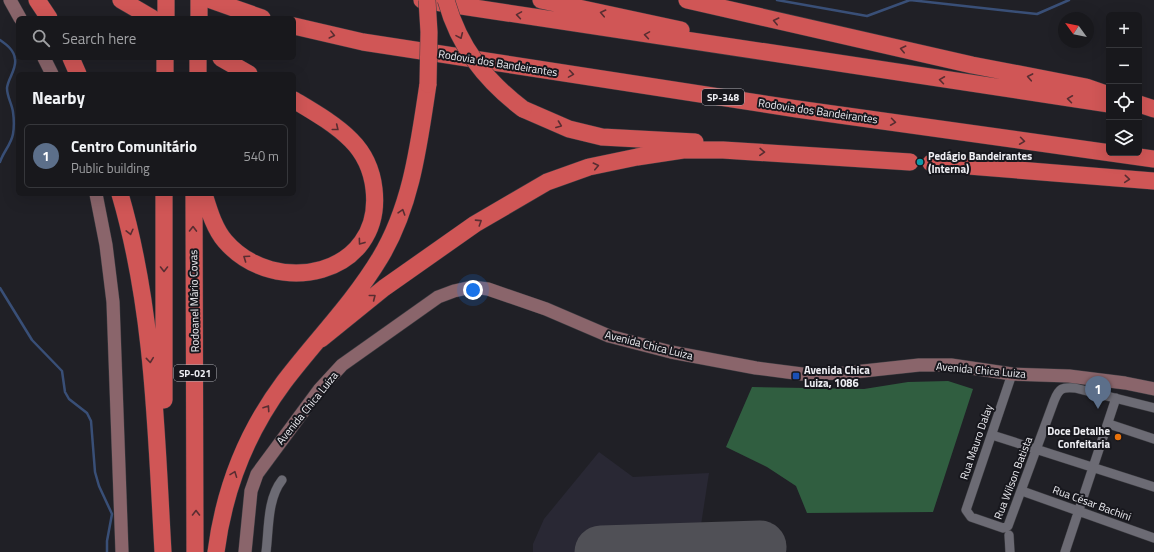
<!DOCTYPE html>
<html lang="en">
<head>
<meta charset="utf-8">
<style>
	body { margin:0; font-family:"Titillium Web",sans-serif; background:#212125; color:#f1f3f6 }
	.controls { position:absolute; right:12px; top:12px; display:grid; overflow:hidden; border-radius:6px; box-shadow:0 4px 16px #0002 }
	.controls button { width:36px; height:36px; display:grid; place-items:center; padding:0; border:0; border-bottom:1px solid #36373b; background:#18181c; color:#f1f3f6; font:20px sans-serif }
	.compass { position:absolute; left:1058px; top:12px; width:36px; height:36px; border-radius:50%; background:#18181c; box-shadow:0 4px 16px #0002; rotate:303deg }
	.you { position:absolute; left:473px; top:290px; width:14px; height:14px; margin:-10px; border:3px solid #fff; border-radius:50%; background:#1a73e8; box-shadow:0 0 0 6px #1a73e833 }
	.badge { display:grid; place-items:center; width:26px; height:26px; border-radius:50%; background:#8c9099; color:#fff; font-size:13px; font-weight:700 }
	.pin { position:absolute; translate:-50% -33px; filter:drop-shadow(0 1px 2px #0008) }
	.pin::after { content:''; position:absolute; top:21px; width:14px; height:12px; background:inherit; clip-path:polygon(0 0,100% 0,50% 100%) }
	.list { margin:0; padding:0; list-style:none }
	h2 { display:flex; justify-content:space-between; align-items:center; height:52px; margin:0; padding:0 16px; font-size:17px }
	h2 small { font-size:13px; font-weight:400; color:#9fa0a3 }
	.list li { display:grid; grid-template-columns:26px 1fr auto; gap:12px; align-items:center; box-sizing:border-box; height:64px; margin:0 8px 8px; padding:0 8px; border:1px solid #36373b; border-radius:6px }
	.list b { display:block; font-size:15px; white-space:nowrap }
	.list p { margin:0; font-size:13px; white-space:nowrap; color:#9fa0a3 }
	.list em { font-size:13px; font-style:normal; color:#9fa0a3 }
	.icon { flex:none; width:22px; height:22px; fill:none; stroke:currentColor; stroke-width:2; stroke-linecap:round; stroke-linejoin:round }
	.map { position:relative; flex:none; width:1154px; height:552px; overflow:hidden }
	.search { position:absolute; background:#18181c; box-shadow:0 4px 16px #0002; left:16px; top:16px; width:280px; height:44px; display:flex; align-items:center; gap:10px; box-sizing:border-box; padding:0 14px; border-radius:6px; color:#9fa0a3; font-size:15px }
	.panel { position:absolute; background:#18181c; box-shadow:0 4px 16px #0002; left:16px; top:72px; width:280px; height:124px; border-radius:6px }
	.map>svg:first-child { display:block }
	.built { fill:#292834 }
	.forest { fill:#305e40 }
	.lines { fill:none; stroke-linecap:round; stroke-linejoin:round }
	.stream { stroke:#394f77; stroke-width:2.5 }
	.runway { stroke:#505056; stroke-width:53 }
	.minor-casing { stroke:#3c3c41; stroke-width:10 }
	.secondary-casing { stroke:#3c3c41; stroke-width:14 }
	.motorway-casing { stroke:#3c3c41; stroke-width:18 }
	.minor { stroke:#6c6b74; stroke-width:9 }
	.secondary { stroke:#8a656b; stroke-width:13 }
	.motorway { stroke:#d05656; stroke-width:17 }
	.motorway-bridge-casing { stroke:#3c3c41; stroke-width:18; stroke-linecap:butt }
	.motorway-bridge { stroke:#d05656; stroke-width:17 }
	.oneway { stroke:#582d31 }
	.culture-dot { fill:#0f9aa8; stroke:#17171d; stroke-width:1.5 }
	.transit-dot { fill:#1a4fb4; stroke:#17171d; stroke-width:1.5 }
	.food-dot { fill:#e8710a; stroke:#17171d; stroke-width:1.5 }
	.labels { text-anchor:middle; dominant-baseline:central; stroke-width:4; stroke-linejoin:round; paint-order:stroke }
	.shield { fill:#17171d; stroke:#aeaeb4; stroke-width:1 }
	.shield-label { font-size:10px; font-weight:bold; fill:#efeff4 }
	.street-label { font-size:11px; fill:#efeff4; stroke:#17171d }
	.poi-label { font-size:11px; font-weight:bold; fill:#efeff4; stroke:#17171d; text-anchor:start }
</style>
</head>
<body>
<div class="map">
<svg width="1154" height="552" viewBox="0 0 1154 552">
	<rect width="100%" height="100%" fill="#202026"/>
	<!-- built -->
	<path class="built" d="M599,452L633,477L709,473L699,538L760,537L761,552H533V544L544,519Z"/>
	<!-- forest -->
	<path class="forest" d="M948,381L973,389L933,512L807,513L796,486L767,467L726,447L752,387L864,389L908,382Z"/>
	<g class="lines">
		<!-- stream -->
		<path class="stream" d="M777,0L867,16L910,0L1037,14L1069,0
			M0,40C7,45 14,50 15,59C17,69 8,78 7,88C7,97 12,104 13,112C14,119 14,128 13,134C11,145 3,152 0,162
			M0,288L32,340L62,371L65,392L69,399L87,413L91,421L95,472L99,486L112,514L107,541V552"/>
		<!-- runway -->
		<path class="runway" d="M601,552L760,547"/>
		<defs>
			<path id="minor" d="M1012,374L966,510L971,517L1003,528L1008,526L1054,401C1059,388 1062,387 1075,388L1154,408
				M1109,424L1154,439
				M992,435L1154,487
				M1022,491L1154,538
				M1009,535L1010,552
				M266,552C269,529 267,499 282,480
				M1065,552L1116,398"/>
			<path id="secondary" d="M10,0L20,18
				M44,58L52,74
				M96,194L106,245L113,302L122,552
				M245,552L251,491L257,474L319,390L342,365L438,297L454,291L472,287L488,289L546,309L609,336L671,352L756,368L802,374L845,373L919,365H951L1012,374L1069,376L1125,383L1154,389"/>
			<path id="motorway" d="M37,0L49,18
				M121,0L152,18
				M211,0L262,18
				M422,0L1109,104
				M541,0L681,30
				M687,0L972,65L1086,87L1109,95
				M166,18V0
				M199,18V0
				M294,26L363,42L797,109L1154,159
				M71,58L78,74
				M221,58L249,74
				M165,74V58
				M198,74V58
				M1139,104L1154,109
				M523,109L569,129L602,137L695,142
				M931,163L1154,181
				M120,194C154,310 156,432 163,552
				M164,194V400
				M194,194L195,552
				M204,194C209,210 214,228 225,241C275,299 384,276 374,189C372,171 364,153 351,140C335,124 314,112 294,100
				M321,339L384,288L475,224L547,182L589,167L637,157L683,150H723L910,162
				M216,552C224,490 246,433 284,382C315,341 353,303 380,258C412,205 419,143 428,84"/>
		</defs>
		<!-- minor casing -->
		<use href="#minor" class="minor-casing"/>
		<!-- secondary casing -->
		<use href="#secondary" class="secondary-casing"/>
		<!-- motorway casing -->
		<use href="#motorway" class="motorway-casing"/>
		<!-- minor -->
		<use href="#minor" class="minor"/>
		<!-- secondary -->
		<use href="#secondary" class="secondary"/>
		<!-- motorway -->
		<use href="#motorway" class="motorway"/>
		<defs>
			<path id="motorway-bridge" d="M427,0L429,32L428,84
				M446,0C459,47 485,80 523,109"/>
		</defs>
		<!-- motorway-bridge casing -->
		<use href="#motorway-bridge" class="motorway-bridge-casing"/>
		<!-- motorway-bridge -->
		<use href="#motorway-bridge" class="motorway-bridge"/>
	</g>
	<!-- one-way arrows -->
	<defs><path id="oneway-chevron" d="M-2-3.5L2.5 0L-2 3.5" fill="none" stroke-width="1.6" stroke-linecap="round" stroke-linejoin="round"/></defs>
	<g class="oneway">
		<use href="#oneway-chevron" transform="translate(603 13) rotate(-168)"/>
		<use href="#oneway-chevron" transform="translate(519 15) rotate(-171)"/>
		<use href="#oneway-chevron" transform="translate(776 21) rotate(-167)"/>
		<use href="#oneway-chevron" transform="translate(332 35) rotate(14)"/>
		<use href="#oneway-chevron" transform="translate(647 35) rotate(-171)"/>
		<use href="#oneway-chevron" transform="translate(460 36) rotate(66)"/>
		<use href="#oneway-chevron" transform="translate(903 49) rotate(-167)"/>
		<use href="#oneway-chevron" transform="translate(571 74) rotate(9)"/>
		<use href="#oneway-chevron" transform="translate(1030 77) rotate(-169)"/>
		<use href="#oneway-chevron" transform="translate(942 80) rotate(-172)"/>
		<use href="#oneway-chevron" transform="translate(1070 99) rotate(-172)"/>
		<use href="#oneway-chevron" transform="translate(893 122) rotate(8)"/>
		<use href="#oneway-chevron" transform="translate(559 125) rotate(21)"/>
		<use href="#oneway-chevron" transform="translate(336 128) rotate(39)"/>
		<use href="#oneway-chevron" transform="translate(1022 141) rotate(8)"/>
		<use href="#oneway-chevron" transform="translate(762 152) rotate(3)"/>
		<use href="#oneway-chevron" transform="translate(596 166) rotate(-13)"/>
		<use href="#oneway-chevron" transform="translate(1127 179) rotate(5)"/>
		<use href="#oneway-chevron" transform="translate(402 212) rotate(-72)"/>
		<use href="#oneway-chevron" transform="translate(479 222) rotate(-33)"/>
		<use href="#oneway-chevron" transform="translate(193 229) rotate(-89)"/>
		<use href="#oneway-chevron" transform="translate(130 232) rotate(76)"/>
		<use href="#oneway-chevron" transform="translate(361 242) rotate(126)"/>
		<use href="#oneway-chevron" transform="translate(246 258) rotate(-145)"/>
		<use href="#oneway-chevron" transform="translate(164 269) rotate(90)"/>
		<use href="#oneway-chevron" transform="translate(373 297) rotate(-38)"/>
		<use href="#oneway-chevron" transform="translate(150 360) rotate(84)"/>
		<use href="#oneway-chevron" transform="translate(267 408) rotate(-56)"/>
		<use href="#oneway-chevron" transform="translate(234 474) rotate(-69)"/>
		<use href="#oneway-chevron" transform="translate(196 513) rotate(-90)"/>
	</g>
	<!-- markers -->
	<circle class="culture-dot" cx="920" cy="162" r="4"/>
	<rect class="transit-dot" x="792" y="372" width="8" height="8" rx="2"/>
	<circle class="food-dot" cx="1118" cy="437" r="4"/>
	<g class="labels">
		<!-- shield labels -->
		<g class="shield">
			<rect x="702" y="89" width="42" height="16" rx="3"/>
			<rect x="174" y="365" width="42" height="16" rx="3"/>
		</g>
		<g class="shield-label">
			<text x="723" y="97">SP-348</text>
			<text x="195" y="373">SP-021</text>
		</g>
		<!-- street labels -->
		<g class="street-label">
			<text transform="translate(498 63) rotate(9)">Rodovia dos Bandeirantes</text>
			<text transform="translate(818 111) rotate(8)">Rodovia dos Bandeirantes</text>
			<text transform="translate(194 301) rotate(-91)">Rodoanel Mário Covas</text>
			<text transform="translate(649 345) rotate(14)">Avenida Chica Luiza</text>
			<text transform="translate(981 370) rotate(5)">Avenida Chica Luiza</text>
			<text transform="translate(307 408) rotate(-51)">Avenida Chica Luiza</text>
			<text transform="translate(976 442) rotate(-71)">Rua Mauro Dalay</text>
			<text transform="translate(1013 478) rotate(-69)">Rua Wilson Batista</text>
			<text transform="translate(1092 503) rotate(20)">Rua César Bachini</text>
		</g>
		<!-- poi labels -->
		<g class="poi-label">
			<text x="928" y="156">Pedágio Bandeirantes<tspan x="928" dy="13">(Interna)</tspan></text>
			<text x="804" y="370">Avenida Chica<tspan x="804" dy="13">Luiza, 1086</tspan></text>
			<text x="1110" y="431" text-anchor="end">Doce Detalhe<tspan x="1110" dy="13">Confeitaria</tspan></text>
		</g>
	</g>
</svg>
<div class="controls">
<button>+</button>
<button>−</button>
<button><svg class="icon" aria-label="locate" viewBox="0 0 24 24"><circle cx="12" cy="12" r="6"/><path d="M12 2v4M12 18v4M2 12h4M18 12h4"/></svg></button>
<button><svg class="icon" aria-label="layers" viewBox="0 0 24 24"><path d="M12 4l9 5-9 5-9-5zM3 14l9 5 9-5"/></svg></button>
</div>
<svg class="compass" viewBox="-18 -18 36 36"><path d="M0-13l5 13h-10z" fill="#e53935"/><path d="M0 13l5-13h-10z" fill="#9fa0a3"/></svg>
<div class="you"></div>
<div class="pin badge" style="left:1098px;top:409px;background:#5c6f8a">1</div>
<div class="search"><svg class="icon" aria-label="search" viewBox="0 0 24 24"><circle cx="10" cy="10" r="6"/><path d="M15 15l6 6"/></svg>Search here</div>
<section class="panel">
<h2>Nearby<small></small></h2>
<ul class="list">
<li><span class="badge" style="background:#5c6f8a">1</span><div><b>Centro Comunitário</b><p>Public building</p></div><em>540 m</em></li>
</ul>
</section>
</div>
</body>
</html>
